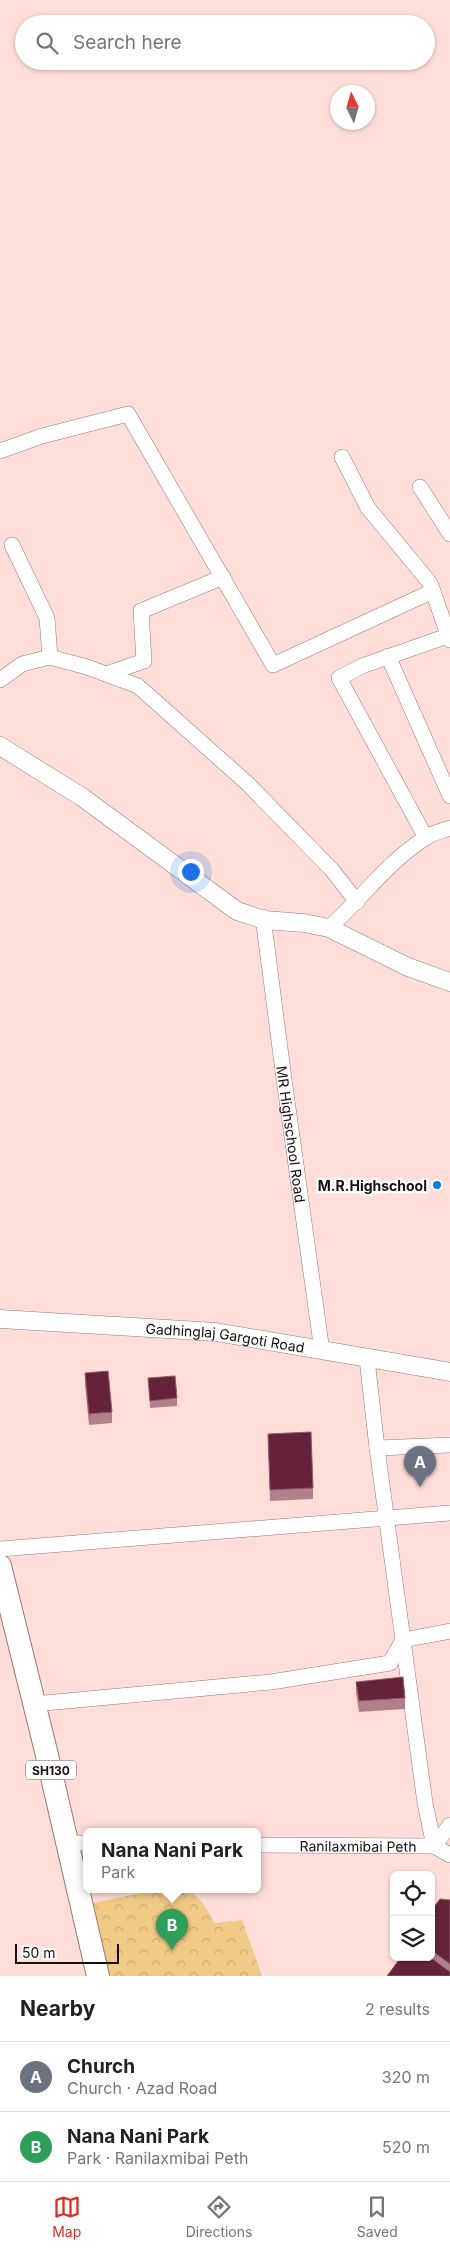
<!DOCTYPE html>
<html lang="en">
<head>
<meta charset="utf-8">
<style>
	body { margin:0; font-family:Inter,sans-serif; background:#f2f2f2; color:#202124 }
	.controls { position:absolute; right:15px; bottom:15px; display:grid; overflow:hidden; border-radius:8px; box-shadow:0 1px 4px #0004 }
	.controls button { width:45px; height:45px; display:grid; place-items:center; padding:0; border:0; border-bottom:1px solid #e0e0e0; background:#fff; color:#202124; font:25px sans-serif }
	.compass { position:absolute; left:330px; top:85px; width:45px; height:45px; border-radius:50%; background:#fff; box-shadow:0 1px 4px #0004; rotate:355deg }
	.scale { position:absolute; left:15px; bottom:12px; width:104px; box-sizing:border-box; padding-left:5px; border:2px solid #170d0c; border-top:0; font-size:14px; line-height:18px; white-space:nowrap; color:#170d0c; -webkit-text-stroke:4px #fff; paint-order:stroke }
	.you { position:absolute; left:190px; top:871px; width:18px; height:18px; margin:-12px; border:4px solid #fff; border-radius:50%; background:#1a73e8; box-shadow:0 0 0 8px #1a73e833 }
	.badge { display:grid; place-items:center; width:32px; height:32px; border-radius:50%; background:#d93025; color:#fff; font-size:16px; font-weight:700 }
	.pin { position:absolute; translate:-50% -41px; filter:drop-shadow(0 1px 2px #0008) }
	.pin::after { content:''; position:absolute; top:26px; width:18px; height:15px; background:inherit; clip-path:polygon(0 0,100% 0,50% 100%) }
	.popup { position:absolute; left:83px; top:1828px; width:178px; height:65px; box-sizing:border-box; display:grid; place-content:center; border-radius:8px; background:#fff; filter:drop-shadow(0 1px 4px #0005); font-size:16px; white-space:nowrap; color:#757577 }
	.popup b { font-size:19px; color:#202124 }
	.popup::after { content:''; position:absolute; left:50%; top:100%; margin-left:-10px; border:10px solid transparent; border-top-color:#fff }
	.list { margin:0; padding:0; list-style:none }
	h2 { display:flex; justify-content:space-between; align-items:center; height:65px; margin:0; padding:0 20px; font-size:21px }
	h2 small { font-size:16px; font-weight:400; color:#757577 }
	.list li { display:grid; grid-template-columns:32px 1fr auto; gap:15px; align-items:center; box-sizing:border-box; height:70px; padding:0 20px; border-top:1px solid #e0e0e0 }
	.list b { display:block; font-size:19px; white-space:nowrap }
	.list p { margin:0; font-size:16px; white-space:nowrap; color:#757577 }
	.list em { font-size:16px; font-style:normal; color:#757577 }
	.icon { flex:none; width:28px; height:28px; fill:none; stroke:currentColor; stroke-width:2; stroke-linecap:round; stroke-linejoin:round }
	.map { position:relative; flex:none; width:450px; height:1976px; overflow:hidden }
	.search { position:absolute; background:#fff; box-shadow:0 1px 4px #0004; left:15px; right:15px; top:15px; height:55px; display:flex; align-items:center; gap:12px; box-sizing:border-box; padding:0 18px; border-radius:28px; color:#757577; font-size:19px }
	.sheet { height:205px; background:#fff }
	nav { display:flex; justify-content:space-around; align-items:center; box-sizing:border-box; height:70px; border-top:1px solid #e0e0e0; background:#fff; font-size:14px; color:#757577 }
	nav a { display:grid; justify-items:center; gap:2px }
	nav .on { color:#d93025 }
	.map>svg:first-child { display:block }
	.forest { fill:url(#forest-crowns) }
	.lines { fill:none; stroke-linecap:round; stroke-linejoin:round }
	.minor-casing { stroke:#967974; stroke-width:16 }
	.tertiary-casing { stroke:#967974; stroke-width:19 }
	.primary-casing { stroke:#967974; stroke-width:24 }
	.minor { stroke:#fff; stroke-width:15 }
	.tertiary { stroke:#fff; stroke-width:18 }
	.primary { stroke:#fff; stroke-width:22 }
	.wall { fill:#b2808a }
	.building { fill:#65233b; stroke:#935b6a }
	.poi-dot { fill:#067ce3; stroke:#fff; stroke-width:2 }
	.labels { text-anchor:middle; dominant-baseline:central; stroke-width:5; stroke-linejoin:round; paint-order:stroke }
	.shield { fill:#fff; stroke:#5d5655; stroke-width:1 }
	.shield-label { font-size:12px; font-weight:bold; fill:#170d0c }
	.street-label { font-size:14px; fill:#170d0c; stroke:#fff }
	.poi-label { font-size:14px; font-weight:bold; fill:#170d0c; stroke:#fff; text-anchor:end }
</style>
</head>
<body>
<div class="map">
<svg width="450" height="1976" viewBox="0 0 450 1976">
	<defs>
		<pattern id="forest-crowns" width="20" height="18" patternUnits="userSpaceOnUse" patternTransform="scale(1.25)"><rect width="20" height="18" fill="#f1ca85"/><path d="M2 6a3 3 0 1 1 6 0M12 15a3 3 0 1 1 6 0" fill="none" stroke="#ceac72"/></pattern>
	</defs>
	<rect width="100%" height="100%" fill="#ffded9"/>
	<!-- forest -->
	<path class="forest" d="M162,1889C197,1889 198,1895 215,1923L242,1920L262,1976H98L82,1905Z"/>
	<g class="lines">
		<defs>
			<g id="minor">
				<path d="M0,451L42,436L128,414L273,665L433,591"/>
				<path d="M342,457L368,508L430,583L450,640"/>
				<path d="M420,487L450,534"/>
				<path d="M12,545L47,618L50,657"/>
				<path d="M388,656L450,796"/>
				<path d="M106,674L144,661L141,611L223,577"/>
				<path d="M0,680L22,664L50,657L87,667L138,686L248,784L332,870L357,902"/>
				<path d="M426,838L339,678L362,666L450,635"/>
				<path id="s1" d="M263,917L284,1079L322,1351"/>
				<path d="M329,928C361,899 388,862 425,838C432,833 442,831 450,828"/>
				<path d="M367,1359L377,1448L425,1803L434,1846"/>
				<path d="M377,1448L450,1445"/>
				<path d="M0,1549L450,1513"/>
				<path d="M34,1704L271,1682L390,1663L403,1640L450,1631"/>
				<path d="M67,1843H87"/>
				<path id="s2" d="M257,1845L434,1846L450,1855"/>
				<path d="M434,1846L450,1825"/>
			</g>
			<g id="tertiary">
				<path d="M0,746L82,797L237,911L264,920L304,923L329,928L408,967L450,982"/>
				<path id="s3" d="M0,1319L216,1332L450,1372"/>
			</g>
			<path id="primary" d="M0,1566L46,1751L98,1976"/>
		</defs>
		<!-- minor casing -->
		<use href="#minor" class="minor-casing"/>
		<!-- tertiary casing -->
		<use href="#tertiary" class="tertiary-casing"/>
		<!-- primary casing -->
		<use href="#primary" class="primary-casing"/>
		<!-- minor -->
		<use href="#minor" class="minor"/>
		<!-- tertiary -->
		<use href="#tertiary" class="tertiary"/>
		<!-- primary -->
		<use href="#primary" class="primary"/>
	</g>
	<!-- wall -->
	<path class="wall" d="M85,1373L112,1412V1423L89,1425L85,1385Z
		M148,1378L177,1398V1406L150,1408Z
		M268,1434L313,1488V1499L270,1501Z
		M356,1682L405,1698V1709L359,1712L356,1693Z
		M450,1900V1976L401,1957H431V1911Z"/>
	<!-- building -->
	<path class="building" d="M108,1371L112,1412L89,1414L85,1373Z
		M175,1376L177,1398L150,1401L148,1378Z
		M311,1432L313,1488L270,1490L268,1434Z
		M403,1677L405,1698L359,1701L356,1682Z
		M440,1899L450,1900V1964L431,1950V1911Z
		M401,1957H430L450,1972V1976H387Z"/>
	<!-- markers -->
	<circle class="poi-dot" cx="437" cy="1185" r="5"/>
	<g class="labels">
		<!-- shield labels -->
		<rect class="shield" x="26" y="1760.5" width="50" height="19" rx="4"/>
		<g class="shield-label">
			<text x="51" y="1770">SH130</text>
		</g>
		<!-- street labels -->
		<g class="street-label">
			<text stroke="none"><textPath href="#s1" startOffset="219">MR Highschool Road</textPath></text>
			<text stroke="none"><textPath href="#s3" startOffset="226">Gadhinglaj Gargoti Road</textPath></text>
			<text stroke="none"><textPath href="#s2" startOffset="101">Ranilaxmibai Peth</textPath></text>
		</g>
		<!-- poi labels -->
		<g class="poi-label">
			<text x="427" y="1185">M.R.Highschool</text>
		</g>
	</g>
</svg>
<div class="controls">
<button><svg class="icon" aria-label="locate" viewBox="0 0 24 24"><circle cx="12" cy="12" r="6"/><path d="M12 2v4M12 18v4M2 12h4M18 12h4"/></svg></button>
<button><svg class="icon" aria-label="layers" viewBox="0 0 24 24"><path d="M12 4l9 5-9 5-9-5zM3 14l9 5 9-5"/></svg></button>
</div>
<svg class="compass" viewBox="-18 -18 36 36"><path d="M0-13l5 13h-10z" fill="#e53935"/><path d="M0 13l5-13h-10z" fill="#757577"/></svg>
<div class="scale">50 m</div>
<div class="you"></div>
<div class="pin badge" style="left:420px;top:1487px;background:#6b7280">A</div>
<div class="pin badge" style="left:172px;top:1950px;background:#2e9e5b">B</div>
<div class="popup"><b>Nana Nani Park</b>Park</div>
<div class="search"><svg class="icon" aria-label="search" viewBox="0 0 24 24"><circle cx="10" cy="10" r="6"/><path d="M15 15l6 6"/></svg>Search here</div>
</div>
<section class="sheet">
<h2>Nearby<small>2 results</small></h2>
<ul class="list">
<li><span class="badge" style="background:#6b7280">A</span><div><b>Church</b><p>Church · Azad Road</p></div><em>320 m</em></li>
<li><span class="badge" style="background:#2e9e5b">B</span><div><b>Nana Nani Park</b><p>Park · Ranilaxmibai Peth</p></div><em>520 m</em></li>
</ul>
</section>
<nav>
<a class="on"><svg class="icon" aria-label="map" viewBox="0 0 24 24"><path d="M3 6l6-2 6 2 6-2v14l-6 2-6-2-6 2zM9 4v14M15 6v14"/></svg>Map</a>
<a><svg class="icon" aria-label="directions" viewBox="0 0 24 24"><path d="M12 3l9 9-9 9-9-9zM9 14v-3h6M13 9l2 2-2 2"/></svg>Directions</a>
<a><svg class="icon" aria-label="saved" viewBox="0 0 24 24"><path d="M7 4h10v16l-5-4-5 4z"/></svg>Saved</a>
</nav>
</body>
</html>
